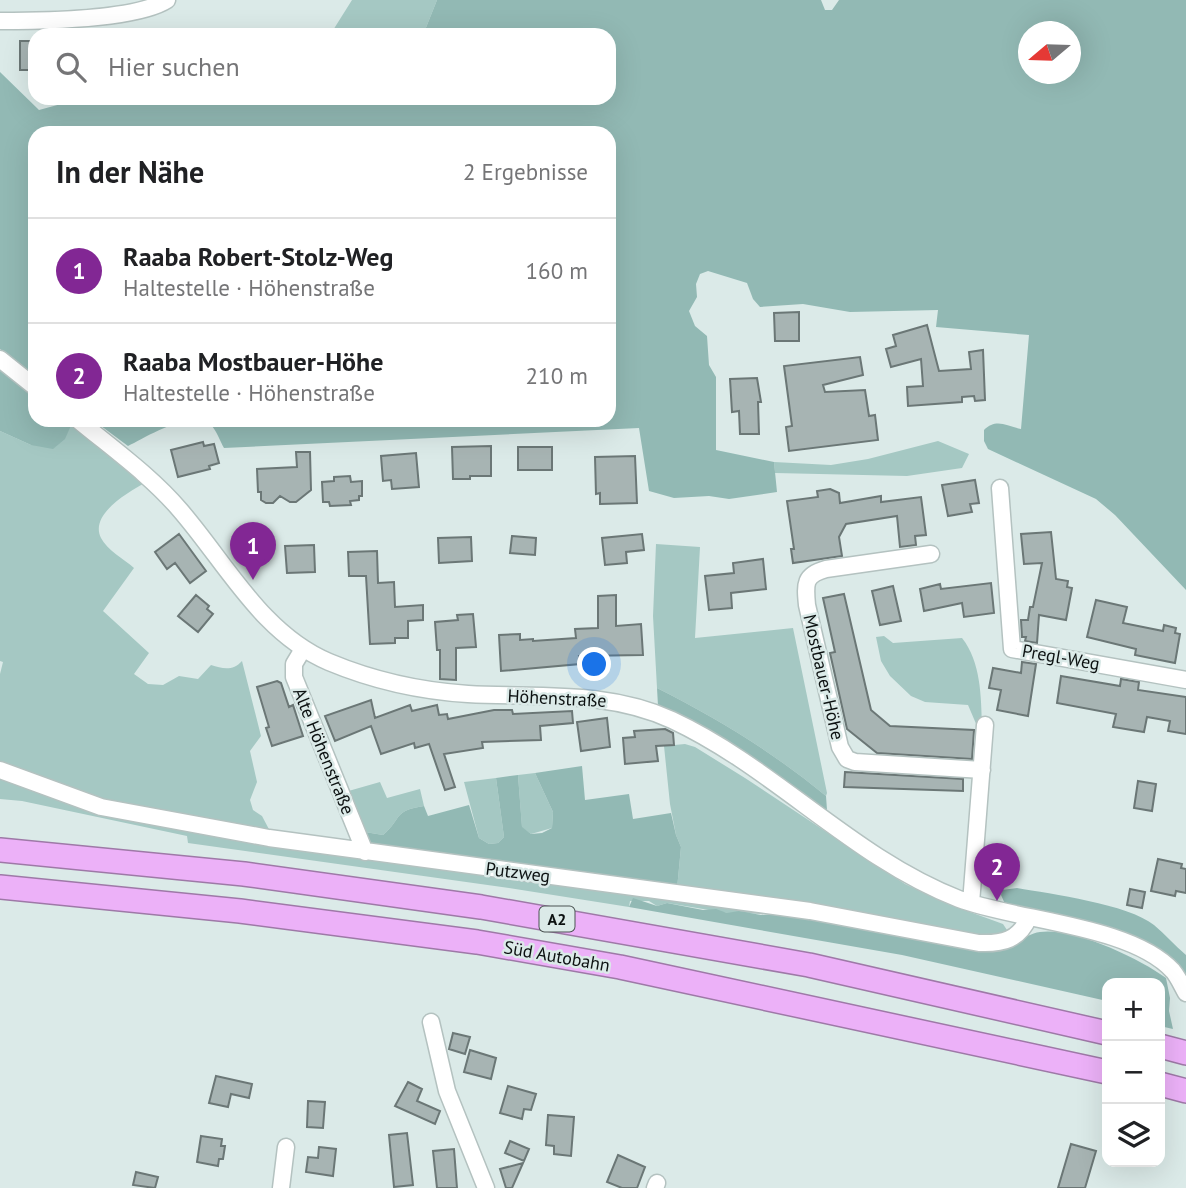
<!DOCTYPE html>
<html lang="de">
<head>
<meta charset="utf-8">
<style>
	body { margin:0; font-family:"PT Sans",sans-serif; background:#f2f2f2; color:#202124 }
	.controls { position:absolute; right:21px; bottom:21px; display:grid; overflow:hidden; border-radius:14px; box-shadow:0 7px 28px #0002 }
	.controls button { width:63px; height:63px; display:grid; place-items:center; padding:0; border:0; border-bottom:2px solid #e0e0e0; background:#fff; color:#202124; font:35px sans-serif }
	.compass { position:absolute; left:1018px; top:21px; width:63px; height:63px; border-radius:50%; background:#fff; box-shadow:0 7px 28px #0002; rotate:251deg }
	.you { position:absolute; left:595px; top:665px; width:24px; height:24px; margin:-18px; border:5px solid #fff; border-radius:50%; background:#1a73e8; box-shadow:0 0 0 10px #1a73e833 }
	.badge { display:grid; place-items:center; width:46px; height:46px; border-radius:50%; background:#822794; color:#fff; font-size:23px; font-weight:700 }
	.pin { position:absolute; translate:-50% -58px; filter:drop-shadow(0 2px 4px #0008) }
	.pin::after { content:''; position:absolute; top:37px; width:24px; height:21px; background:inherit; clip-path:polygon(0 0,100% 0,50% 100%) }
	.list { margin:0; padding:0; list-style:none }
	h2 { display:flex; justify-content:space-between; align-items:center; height:91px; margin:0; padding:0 28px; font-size:30px }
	h2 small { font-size:23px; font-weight:400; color:#757577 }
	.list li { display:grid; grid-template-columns:46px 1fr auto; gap:21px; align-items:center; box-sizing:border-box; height:105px; padding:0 28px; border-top:2px solid #e0e0e0 }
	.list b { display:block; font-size:26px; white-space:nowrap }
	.list p { margin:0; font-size:23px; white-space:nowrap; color:#757577 }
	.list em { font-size:23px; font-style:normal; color:#757577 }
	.icon { flex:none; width:38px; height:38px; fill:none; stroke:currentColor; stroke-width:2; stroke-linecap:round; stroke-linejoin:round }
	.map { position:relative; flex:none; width:1186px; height:1188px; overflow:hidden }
	.search { position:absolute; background:#fff; box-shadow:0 7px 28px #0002; left:28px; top:28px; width:588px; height:77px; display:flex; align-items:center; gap:18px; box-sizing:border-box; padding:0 24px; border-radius:21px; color:#757577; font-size:26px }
	.panel { position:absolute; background:#fff; box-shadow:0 7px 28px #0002; left:28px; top:126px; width:588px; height:301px; border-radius:21px }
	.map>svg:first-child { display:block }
	.green { fill:#a5c8c3 }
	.forest { fill:#92b9b4; fill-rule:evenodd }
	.building { fill:#a7b4b3; stroke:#6b7776; stroke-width:2 }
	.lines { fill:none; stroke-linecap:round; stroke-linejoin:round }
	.minor-casing { stroke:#b4c2c0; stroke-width:19 }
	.highway-casing { stroke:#9e79a7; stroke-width:26 }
	.minor { stroke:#fff; stroke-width:16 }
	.highway { stroke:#ecb1f8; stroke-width:23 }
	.labels { text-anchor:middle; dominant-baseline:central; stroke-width:5; stroke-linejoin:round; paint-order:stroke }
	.shield { fill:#dbeae8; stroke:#4a5252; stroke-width:2 }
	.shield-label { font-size:16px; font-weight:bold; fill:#0c1111 }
	.street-label { font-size:18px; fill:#0c1111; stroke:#dbeae8 }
</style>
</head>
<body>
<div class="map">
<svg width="1186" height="1188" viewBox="0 0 1186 1188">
	<rect width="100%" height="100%" fill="#dbeae8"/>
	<!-- green -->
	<path class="green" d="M352,0H437L425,30L391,35H330Z
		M72,423L146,482C129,492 89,514 101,538C107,550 124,559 134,568L103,611L149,653L134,674L148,684L163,685L179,676L198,679L211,665C223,669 233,671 242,661L261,736L250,751L257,782L250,800L253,810L262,816L272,835L119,807L0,766V674L3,662L0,661V431L31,445Z
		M938,441L969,454L962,468L907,476L775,473L774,462L831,465L868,459Z
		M656,544L700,547L695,638L793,628L827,793L826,796C774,753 717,718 657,688L653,616Z
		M884,636L893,643L962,638C981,662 981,696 982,725L977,726L968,705L925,702L911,696L890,676L881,661L876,637Z
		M685,744L695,747L745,778L905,884L948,904L1003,924L1009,933L994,940L677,889L681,847L676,835L670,804L664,746Z
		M535,773L553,812L552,828L531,834L522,828L518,775Z
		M0,774L67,799L779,914L727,913L667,903L657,906L649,901H630L629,907L509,888L188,843L187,836L22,801L0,799Z
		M496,778L504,837L498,843L489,844L479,838L464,782Z
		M380,782L387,798L420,789L424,806C392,811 403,818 383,835L359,831L345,792Z"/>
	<!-- forest -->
	<path class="forest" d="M437,0H821L825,10H832L839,0H1186V590L1115,515L1096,499L988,449L984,441V430C996,418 1007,426 1021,429L1029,335L936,327L938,310L850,312L803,304L760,307L753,299L747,283L708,271L700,274L696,284L697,297L689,311L695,326L707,336L709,365L716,377V450L774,462L777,492L729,499L709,496L674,498L649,491L639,428L224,448C220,441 216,429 210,424C191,409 146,437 128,446L93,420H609V133H35V376L0,349V72L39,110L83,98H609V35H391L425,30ZM1028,32H1070V74H1028Z
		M0,365L35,394V420H69L72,423L65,439L53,449L31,445L0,431Z
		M657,688C717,718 774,753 826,796L827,810L826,811L679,717L658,706Z
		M582,766L585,800L629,794L633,819L671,813L676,835L681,847L677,889L366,848L359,831L383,835C403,818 392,811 424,806L428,816L469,805L479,838L489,844L498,843L504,837L496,778L518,775L522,827L531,834L542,833L552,828L553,812L535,773Z
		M1017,888C1051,894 1128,904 1154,925C1165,934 1175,946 1186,955V976C1152,929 1059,915 1005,904L1001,895L1002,890Z
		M633,898L657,906L667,903L703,910L716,909L727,913L739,911L761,915L779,914L1015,943C1023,939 1031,933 1040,932C1073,927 1139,958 1166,978L1170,998L1169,1011L1173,1029L1160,1026V983H1107V1001L902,955L629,907Z"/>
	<!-- building -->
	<path class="building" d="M20,41H35V70H20Z
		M799,312V341H775L774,313Z
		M927,325L939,371L971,369L969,352L983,350L985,400L975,401L974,396L962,397V402L908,406L907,387L923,386L921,359L891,367L886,349L896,346L893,335Z
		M860,357L863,375L823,385L825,392L865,390L869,416L875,415L878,440L789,451L786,427L792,426L784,366Z
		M757,378L761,402H758L759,434H740L739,411L732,412L730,379Z
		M203,442L204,446L214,444L219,463L209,466L210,469L178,477L171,450Z
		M491,446V476H470V479H453L452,447Z
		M518,447H552V470H518Z
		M296,452H310L311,490L296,502H290L280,496L273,503H266L261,500V492H258L257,469L297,467Z
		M416,453L419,487L392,489L391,480L383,481L381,456Z
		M635,456L637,503L600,504V493L596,494L595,457Z
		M350,476L351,482L362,481V496H359V500L350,501L351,505L330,506L329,502H323L322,482L334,481V477Z
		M975,480L979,503L970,504L972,512L948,516L942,485Z
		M830,489L839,493L840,503L881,496V502L921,497L926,535L915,536L916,545L900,547L897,516L846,524L839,537L842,556L793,563L791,549H794L787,501L818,497L817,491Z
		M1051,532L1056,579L1068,581L1067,587L1072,588L1066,620L1039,615L1037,643L1025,641L1026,637H1022L1021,620H1028L1030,607H1033L1042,563L1024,564L1021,534Z
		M179,534L206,571L190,583L175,563L167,569L155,552Z
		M642,534L644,550L626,552L627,563L605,565L602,538Z
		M512,536L536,538L535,555L510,553Z
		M471,537L472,561L439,563L438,538Z
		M314,545L315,572L287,573L285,546Z
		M377,551L378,583L394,582L395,607L423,605V620L408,621V638H395V643L370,644L366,576H349L348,552Z
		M763,559L766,589L731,593L732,608L709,610L705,576L734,573L733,563Z
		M991,583L994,613L964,617L962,603L924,611L920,589L940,584L941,589Z
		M893,586L901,621L880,625L872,591Z
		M844,594L871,710L890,726L974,730L972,759L877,753L847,729L830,653L835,652L823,598Z
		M196,595L209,606L207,609L213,614L198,632L178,616Z
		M616,595V626L641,624L643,655L579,656L580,664L501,671L499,635L520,634V640L533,639V641L576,638L575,629L598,628V596Z
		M1096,600L1127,607L1123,623L1163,631L1164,625L1176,628L1175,633L1180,634L1175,663L1135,655L1136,649L1087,637Z
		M473,614L476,647L456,648V680L440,679V650H437L435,622L458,620L457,615Z
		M1022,662L1036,664L1028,716L997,710L1001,690L989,688L993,668L1021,673Z
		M1061,676L1120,686L1121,679L1139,682L1138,690L1186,697V734L1168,731L1170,721L1147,717L1144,732L1113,727L1116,714L1057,703Z
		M277,681L281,683L289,707L293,705L303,736L272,746L266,728L269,727L257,687Z
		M371,700L375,718L410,705L412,711L437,705L439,715L447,714L448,719L494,710H512L513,714L572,711L573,723L540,726L541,740L482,742L483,748L444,754L455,787L445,790L429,744L415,748L414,743L381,754L371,726L335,741L325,716Z
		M607,718L610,747L581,751L577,722Z
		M665,729L673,733L674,745L656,746L658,761L625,764L623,738L635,737L634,731Z
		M845,772L963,779V791L844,787Z
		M1138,781L1156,784L1152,811L1134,808Z
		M1158,859L1182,864L1181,868L1186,869V893L1176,891L1175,896L1151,891Z
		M1130,889L1145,892L1142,908L1127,905Z
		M453,1033L470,1037L465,1054L449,1049Z
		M470,1050L496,1058L491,1079L464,1072Z
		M216,1076L252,1084L249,1098L231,1094L228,1107L209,1103Z
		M408,1082L422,1089L417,1101L440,1111L435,1124L395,1106Z
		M508,1086L536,1094L531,1110L524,1109L522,1119L500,1113Z
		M308,1101L325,1102L323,1128L307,1127Z
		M548,1115L574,1117L571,1156L554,1154V1146L546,1145Z
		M407,1133L413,1185L394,1187L389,1135Z
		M201,1136L222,1139L221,1146H225L223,1159H219L218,1166L197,1162Z
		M510,1141L529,1149L524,1161L505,1153Z
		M1071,1144L1096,1151L1085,1188H1058Z
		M319,1147L336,1149L333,1176L306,1172L308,1157L318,1158Z
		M454,1149L457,1188H437L433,1151Z
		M618,1155L645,1167L637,1188H622L607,1182Z
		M523,1163L512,1188H506L500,1169Z
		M136,1172L158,1177L155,1188L133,1185Z"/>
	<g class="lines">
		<defs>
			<path id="minor" d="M0,21C39,21 136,20 167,0
				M0,359L35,387
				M78,420C113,449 151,476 180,510C226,563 262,634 329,662C372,680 421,691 468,694C538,698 607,690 672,720C775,768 853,858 959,899C1017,921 1131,925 1173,971C1178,977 1182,986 1186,993
				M1000,488L1012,649L1186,680
				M931,554L826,569C804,575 805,584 807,605L840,747L847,759L855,762L982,770
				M303,649L294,664V677L365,852
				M0,770L101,807L269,838L810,911L979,943C1003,944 1019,940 1029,917
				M971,903L985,725
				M431,1022L447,1091L486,1188
				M281,1188L286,1147
				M655,1188L657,1183"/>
			<path id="highway" d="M0,850L244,874L481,907L809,965L1107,1033
				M0,887L240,911L477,942L620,967L1107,1072
				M1160,1046L1186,1053
				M1160,1084L1186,1091"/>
		</defs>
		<!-- minor casing -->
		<use href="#minor" class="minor-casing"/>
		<!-- highway casing -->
		<use href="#highway" class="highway-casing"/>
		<!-- minor -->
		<use href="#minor" class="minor"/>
		<!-- highway -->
		<use href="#highway" class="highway"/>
	</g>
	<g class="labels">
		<!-- shield labels -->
		<rect class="shield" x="539.5" y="906.5" width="35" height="25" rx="5"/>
		<g class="shield-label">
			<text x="557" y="919">A2</text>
		</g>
		<!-- street labels -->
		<g class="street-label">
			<text transform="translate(1061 657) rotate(10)">Pregl-Weg</text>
			<text transform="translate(824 677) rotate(77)">Mostbauer-Höhe</text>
			<text transform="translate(557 698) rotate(3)">Höhenstraße</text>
			<text transform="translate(324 751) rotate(68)">Alte Höhenstraße</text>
			<text transform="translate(518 872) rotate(7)">Putzweg</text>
			<text transform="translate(557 956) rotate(10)">Süd Autobahn</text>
		</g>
	</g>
</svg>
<div class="controls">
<button>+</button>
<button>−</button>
<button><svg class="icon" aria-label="layers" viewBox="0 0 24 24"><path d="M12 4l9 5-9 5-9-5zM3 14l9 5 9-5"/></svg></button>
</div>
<svg class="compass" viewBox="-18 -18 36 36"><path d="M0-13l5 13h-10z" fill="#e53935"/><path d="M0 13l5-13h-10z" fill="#757577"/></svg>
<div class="you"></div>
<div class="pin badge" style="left:253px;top:580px">1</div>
<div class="pin badge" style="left:997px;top:901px">2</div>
<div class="search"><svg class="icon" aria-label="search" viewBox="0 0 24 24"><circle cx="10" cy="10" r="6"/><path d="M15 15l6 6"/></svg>Hier suchen</div>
<section class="panel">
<h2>In der Nähe<small>2 Ergebnisse</small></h2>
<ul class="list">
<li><span class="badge">1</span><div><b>Raaba Robert-Stolz-Weg</b><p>Haltestelle · Höhenstraße</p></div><em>160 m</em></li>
<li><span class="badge">2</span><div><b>Raaba Mostbauer-Höhe</b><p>Haltestelle · Höhenstraße</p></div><em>210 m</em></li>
</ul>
</section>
</div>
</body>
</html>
